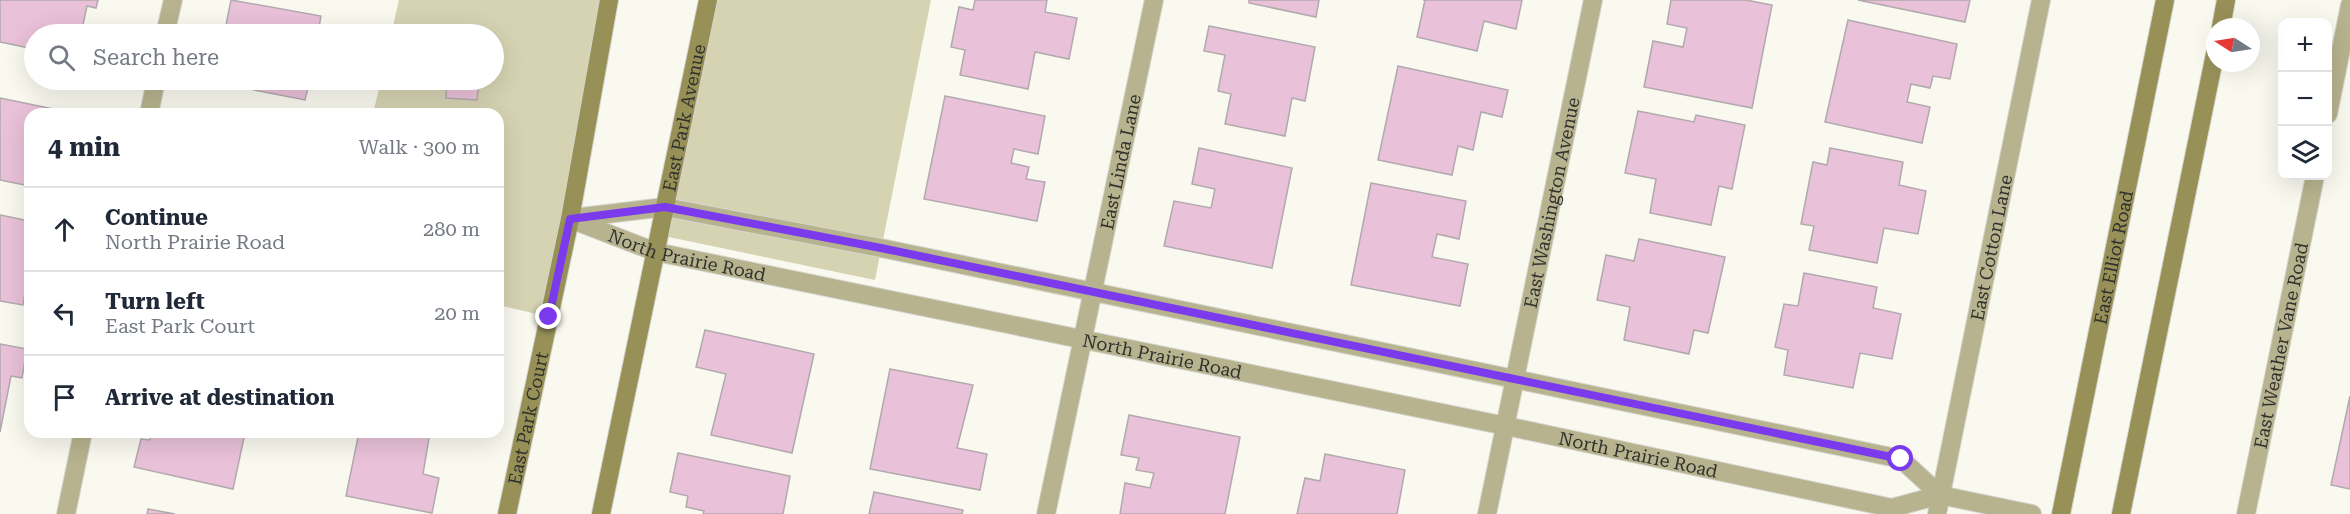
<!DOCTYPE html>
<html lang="en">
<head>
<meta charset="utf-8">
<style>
	body { margin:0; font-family:"Roboto Serif",serif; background:#f2f2f3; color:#1f2937 }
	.controls { position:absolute; right:18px; top:18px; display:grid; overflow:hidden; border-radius:12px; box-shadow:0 6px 24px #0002 }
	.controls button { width:54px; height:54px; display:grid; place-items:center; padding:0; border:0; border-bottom:2px solid #e0e1e3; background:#fff; color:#1f2937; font:30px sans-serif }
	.compass { position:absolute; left:2206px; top:18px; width:54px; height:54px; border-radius:50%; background:#fff; box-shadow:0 6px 24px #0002; rotate:282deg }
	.stop { position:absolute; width:18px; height:18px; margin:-14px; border:4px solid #7c3aed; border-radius:50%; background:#fff }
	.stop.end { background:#7c3aed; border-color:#fff; box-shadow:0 2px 6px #0008 }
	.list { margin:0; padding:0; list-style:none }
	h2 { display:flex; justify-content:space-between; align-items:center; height:78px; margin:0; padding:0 24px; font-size:26px }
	h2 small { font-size:20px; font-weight:400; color:#747a83 }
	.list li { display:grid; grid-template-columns:39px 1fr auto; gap:18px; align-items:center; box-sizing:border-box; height:84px; padding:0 24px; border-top:2px solid #e0e1e3 }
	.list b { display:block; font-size:22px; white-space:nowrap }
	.list p { margin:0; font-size:20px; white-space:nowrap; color:#747a83 }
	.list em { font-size:20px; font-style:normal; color:#747a83 }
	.icon { flex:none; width:33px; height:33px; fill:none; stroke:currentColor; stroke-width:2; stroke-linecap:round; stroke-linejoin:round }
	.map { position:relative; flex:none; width:2350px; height:514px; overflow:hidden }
	.search { position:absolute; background:#fff; box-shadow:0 6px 24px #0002; left:24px; top:24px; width:480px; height:66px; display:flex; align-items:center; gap:15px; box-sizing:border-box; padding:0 21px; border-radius:33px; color:#747a83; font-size:22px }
	.panel { position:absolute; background:#fff; box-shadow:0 6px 24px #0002; left:24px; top:108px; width:480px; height:330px; border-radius:18px }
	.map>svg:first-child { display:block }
	.green { fill:#d5d3b2 }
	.building { fill:#e9c1d8; stroke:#b2a9ae; stroke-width:1.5 }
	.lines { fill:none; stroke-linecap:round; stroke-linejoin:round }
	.street-casing { stroke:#d5d5cd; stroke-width:20 }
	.secondary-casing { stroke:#d5d5cd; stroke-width:20 }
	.street { stroke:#b7b38e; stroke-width:18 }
	.secondary { stroke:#979158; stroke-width:18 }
	.route { stroke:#7c3aed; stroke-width:8 }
	.labels { text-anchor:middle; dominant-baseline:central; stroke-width:4.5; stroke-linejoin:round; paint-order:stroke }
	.street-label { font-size:18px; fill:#31312e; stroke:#fff }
</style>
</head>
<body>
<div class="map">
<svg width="2350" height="514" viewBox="0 0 2350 514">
	<rect width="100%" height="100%" fill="#f9f9f0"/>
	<!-- green -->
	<path class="green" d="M399,0H609L549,317L498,305V114H373L381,80H494V34H391Z
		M708,0H931L875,280L659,235Z"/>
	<!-- building -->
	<path class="building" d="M0,0H98L96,8L87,6L81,34H34V49L0,42Z
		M231,0L321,16L318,33L323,34H234V32L225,30Z
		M975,0H1047L1045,12L1077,18L1069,59L1035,52L1028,89L960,75L965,50L951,47L959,7L973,10Z
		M1249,0H1319L1316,17L1249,3Z
		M1423,0H1522L1516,29L1484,21L1477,51L1417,37L1425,0Z
		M1671,0H1746L1772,5L1752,108L1644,87L1653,41L1683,47L1687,28L1667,24Z
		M1858,0H1970L1965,22Z
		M1848,20L1957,44L1950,79L1933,76L1930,88L1911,84L1907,102L1930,107L1922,143L1825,122Z
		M1209,26L1315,47L1305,101L1292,98L1285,136L1225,124L1231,94L1218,91L1225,55L1204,51Z
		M1398,66L1508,90L1502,117L1481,112L1473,150L1458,146L1452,175L1378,160Z
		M225,80H310L305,100L224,84Z
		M447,80H479L477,100L446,98Z
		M945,96L1045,116L1038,154L1014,149L1011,163L1029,167L1026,179L1045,182L1037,221L924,199Z
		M0,98L54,109L53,114H30V186L0,180Z
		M1638,111L1694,122L1696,115L1745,125L1732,189L1719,186L1711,225L1650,213L1656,179L1625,173Z
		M1199,148L1292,168L1272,268L1164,246L1174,201L1211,208L1215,189L1192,184Z
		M1830,148L1903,162L1899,185L1926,191L1918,234L1884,228L1877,263L1809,250L1814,226L1801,224L1813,162L1827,165Z
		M1371,183L1466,201L1459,239L1437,234L1432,257L1468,264L1460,306L1351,285Z
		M0,215L30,221V266L23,305L0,301Z
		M1639,239L1725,257L1708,333L1694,330L1689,354L1624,340L1630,307L1597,300L1606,255L1634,261Z
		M1804,273L1877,287L1873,308L1901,314L1892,359L1860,353L1853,388L1784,375L1788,350L1775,347L1784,304L1798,306Z
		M705,330L814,354L792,453L711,435L726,374L696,367Z
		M0,344L27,349L22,378L11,376L0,432Z
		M890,369L973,385L957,448L987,454L980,490L870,469Z
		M2350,396V489L2331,485Z
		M1129,415L1240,437L1225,514H1120L1125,483L1150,488L1154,473L1136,470L1139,458L1121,455Z
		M151,432L245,433L233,489L134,467L141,439L150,440Z
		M359,432H430L423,474L439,478L432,513L346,496Z
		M678,453L790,476L783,514H703L704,511L686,507L688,496L670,492Z
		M1325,454L1405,470L1397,514H1297L1305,478L1320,481Z
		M874,492L963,510L962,514H869Z
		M148,509L175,514H147Z"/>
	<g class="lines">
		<defs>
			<g id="street">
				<path d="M165,34L173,0"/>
				<path d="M149,114L156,80"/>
				<path d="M2328,114L2350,5"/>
				<path d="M573,218L665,207L881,248L1901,459L1940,495"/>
				<path id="s1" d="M570,219L656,252L1506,426L1892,508L1940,495L2032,514"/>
				<path d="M66,514L83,432"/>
				<path id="s2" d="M1046,514L1154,0"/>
				<path id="s3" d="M1487,514L1593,0"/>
				<path id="s4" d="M1937,514L2041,0"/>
				<path id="s5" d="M2246,514L2315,176"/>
			</g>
			<g id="secondary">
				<path d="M2221,27L2226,0"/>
				<path id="s6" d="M507,514L570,219L609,0"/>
				<path id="s7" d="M601,514L708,0"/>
				<path id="s8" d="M2061,514L2165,0"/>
				<path d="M2121,514L2215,54"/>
			</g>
		</defs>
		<!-- street casing -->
		<use href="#street" class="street-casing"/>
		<!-- secondary casing -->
		<use href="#secondary" class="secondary-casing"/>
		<!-- street -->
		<use href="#street" class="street"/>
		<!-- secondary -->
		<use href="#secondary" class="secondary"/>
	</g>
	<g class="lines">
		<!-- route -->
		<path class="route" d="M549,317L570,219L665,207L881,248L1901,459"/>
	</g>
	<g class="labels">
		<!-- street labels -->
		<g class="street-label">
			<text stroke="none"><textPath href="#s7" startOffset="405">East Park Avenue</textPath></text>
			<text stroke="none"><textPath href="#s2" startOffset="360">East Linda Lane</textPath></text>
			<text stroke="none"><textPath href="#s3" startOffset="318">East Washington Avenue</textPath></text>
			<text stroke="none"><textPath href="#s4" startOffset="272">East Cotton Lane</textPath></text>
			<text stroke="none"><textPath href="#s1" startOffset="123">North Prairie Road</textPath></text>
			<text stroke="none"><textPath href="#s8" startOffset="262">East Elliot Road</textPath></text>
			<text stroke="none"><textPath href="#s5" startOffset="172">East Weather Vane Road</textPath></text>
			<text stroke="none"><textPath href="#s1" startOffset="609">North Prairie Road</textPath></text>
			<text stroke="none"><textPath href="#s6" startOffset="98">East Park Court</textPath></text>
			<text stroke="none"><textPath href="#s1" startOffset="1095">North Prairie Road</textPath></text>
		</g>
	</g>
</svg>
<div class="controls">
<button>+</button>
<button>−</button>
<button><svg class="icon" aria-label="layers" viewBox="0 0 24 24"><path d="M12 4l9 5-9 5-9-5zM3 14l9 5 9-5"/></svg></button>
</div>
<svg class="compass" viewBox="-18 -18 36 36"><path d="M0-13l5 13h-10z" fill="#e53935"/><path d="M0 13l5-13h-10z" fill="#747a83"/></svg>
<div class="stop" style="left:1901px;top:459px"></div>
<div class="stop end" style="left:549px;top:317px"></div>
<div class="search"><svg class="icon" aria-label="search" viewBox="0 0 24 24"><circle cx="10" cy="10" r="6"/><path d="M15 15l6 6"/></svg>Search here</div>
<section class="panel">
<h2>4 min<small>Walk · 300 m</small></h2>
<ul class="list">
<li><svg class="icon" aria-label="ahead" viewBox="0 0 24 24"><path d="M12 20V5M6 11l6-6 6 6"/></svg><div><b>Continue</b><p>North Prairie Road</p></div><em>280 m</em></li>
<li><svg class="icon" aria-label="left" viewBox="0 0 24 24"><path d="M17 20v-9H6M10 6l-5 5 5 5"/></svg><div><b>Turn left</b><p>East Park Court</p></div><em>20 m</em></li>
<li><svg class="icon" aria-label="arrive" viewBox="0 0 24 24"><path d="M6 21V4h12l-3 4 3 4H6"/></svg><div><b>Arrive at destination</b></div></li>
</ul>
</section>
</div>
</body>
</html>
